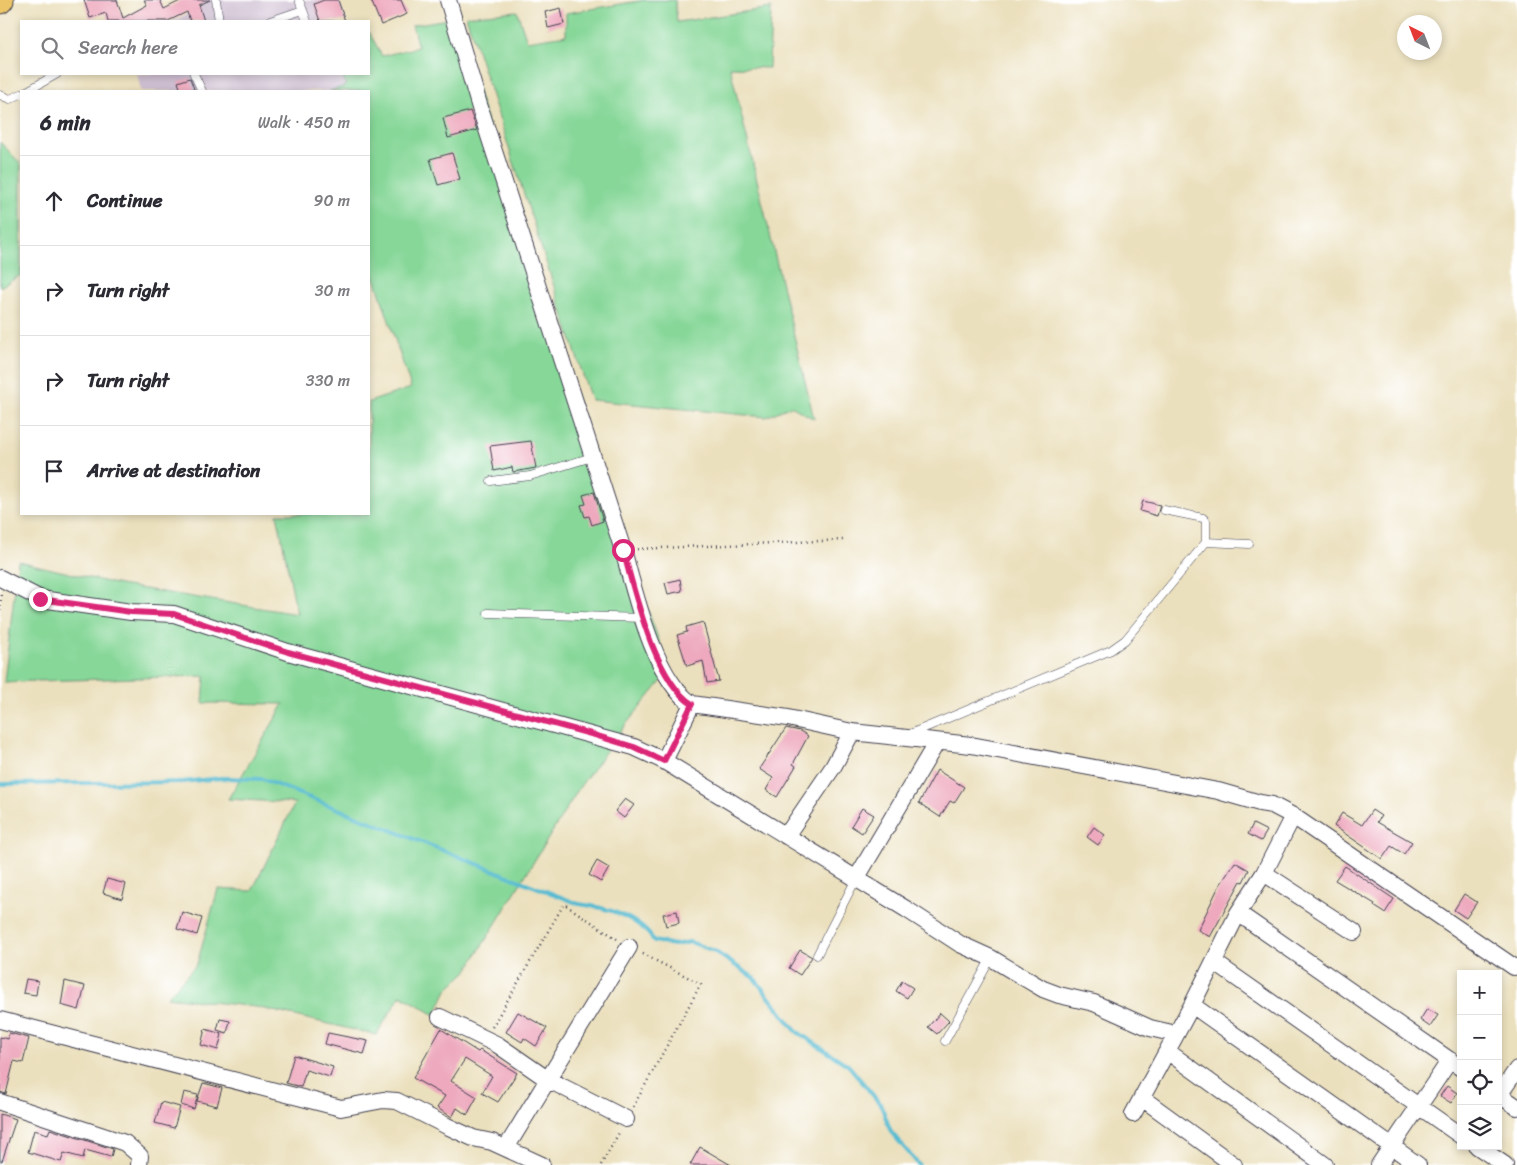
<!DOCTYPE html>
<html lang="en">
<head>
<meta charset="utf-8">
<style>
	body { margin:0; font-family:Sriracha,sans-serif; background:#f2f2f3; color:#2b2b33 }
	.controls { position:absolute; right:15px; bottom:15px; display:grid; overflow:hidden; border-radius:0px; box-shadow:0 2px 8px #0003 }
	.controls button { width:45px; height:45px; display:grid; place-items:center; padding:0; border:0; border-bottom:1px solid #e1e1e2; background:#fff; color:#2b2b33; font:25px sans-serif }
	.compass { position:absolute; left:1397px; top:15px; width:45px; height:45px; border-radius:50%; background:#fff; box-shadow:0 2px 8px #0003; rotate:318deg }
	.stop { position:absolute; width:15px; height:15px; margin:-11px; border:4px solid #db2777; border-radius:50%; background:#fff }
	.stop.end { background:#db2777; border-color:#fff; box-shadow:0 1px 5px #0008 }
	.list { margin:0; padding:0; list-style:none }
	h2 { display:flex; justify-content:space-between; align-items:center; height:65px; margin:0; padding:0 20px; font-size:21px }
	h2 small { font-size:16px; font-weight:400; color:#7c7c81 }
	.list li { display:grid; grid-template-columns:32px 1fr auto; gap:15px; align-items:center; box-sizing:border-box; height:90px; padding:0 20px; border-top:1px solid #e1e1e2 }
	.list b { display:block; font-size:19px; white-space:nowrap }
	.list em { font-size:16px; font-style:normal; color:#7c7c81 }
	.icon { flex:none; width:28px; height:28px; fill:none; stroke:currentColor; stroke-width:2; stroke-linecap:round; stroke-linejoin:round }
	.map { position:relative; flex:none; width:1517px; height:1165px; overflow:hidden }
	.search { position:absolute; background:#fff; box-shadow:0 2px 8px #0003; left:20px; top:20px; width:350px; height:55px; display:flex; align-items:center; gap:12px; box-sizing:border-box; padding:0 18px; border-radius:0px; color:#7c7c81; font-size:19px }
	.panel { position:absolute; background:#fff; box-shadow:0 2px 8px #0003; left:20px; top:90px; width:350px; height:425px; border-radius:0px }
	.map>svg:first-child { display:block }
	.industrial { fill:#cebed1 }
	.green { fill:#86d798; stroke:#547c6a }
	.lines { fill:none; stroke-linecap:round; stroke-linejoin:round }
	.stream { stroke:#54bbd2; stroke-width:4 }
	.building { fill:#eea9be }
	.service-casing { stroke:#403e4e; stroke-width:9 }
	.minor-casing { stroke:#403e4e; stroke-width:18 }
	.primary-casing { stroke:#403e4e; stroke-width:27 }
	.path { stroke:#403e4e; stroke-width:2.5; stroke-dasharray:1 4; stroke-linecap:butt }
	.service { stroke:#fff; stroke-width:8 }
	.minor { stroke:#fff; stroke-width:16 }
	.primary { stroke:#edc569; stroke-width:25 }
	.route { stroke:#db2777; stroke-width:6 }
</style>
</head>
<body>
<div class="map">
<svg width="1517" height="1165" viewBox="0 0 1517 1165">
	<rect width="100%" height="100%" fill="#fff"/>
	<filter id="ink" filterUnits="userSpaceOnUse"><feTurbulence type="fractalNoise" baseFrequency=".02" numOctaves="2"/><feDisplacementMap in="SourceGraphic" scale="10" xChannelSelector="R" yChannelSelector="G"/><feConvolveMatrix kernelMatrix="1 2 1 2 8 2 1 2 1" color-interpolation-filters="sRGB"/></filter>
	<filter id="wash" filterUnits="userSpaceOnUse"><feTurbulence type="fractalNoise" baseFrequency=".0096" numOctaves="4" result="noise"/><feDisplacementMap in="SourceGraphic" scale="20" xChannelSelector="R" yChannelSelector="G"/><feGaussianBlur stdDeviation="1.12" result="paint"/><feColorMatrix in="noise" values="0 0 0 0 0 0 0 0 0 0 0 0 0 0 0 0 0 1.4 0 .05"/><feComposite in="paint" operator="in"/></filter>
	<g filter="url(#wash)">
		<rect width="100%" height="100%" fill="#ebe0bd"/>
		<!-- industrial -->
		<path class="industrial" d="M198,0H339L346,21H173L201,7Z
			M137,74H342L346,86L330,91H141Z"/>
		<!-- green -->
		<path class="green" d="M645,0H675L677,22L771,8L769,68L730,67L814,419L791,406L766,417L591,400L466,16L517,11L527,41L566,35V13Z
			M454,18L620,534L670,671L623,728L581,785L466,972L448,988L435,1015L401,995L376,1035L256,1007L167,997L197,964L218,889L252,891L295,803L228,799L284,704L203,703L205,676L4,682L18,561L120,585L297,614L277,514H369V402L411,388L369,260V91H330L346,86L342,74H369V32L382,56L418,47L412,25Z
			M0,142L21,164V275L0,287Z"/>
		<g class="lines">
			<!-- stream -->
			<path class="stream" d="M0,784L182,782L221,778L262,779L579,904C606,907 639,917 654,941L674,945L690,942L714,951L754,978L796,1031L849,1066L881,1105L891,1132L919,1165"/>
		</g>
		<g id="blocks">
			<!-- building -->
			<path class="building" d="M84,0H117L123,18L147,5L144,0H160L164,9L182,0H210L199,5L204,21H190L187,12L168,21H108L106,13L90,18Z
				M324,0H338L345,21H320L314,4Z
				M371,0H401L407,14L381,25Z
				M561,8L564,24L548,28L545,12Z
				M190,78L194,89L181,91L178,82Z
				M470,111L477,130L448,138L443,118Z
				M452,153L460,179L438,185L430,159Z
				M531,441L536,468L513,472L512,467L494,471L490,446Z
				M594,492L603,521L592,525L589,516L585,517L581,505L586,504L583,495Z
				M1143,501L1160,505L1157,516L1140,511Z
				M680,579L682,591L668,594L665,583Z
				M703,622L719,681L707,683L703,661L687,666L677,635L687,632L686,627Z
				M786,728L800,731L808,736L793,764L796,766L777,797L766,790L773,778L759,769Z
				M937,770L964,787L954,803L950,801L940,817L919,803Z
				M625,799L634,805L624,818L615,811Z
				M862,808L874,815L862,833L851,826Z
				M1372,810L1381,816L1377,822L1412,842L1404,854L1391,846L1382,859L1334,826L1342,813L1362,825Z
				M1253,824L1267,831L1261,841L1248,834Z
				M1094,827L1105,835L1098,845L1087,837Z
				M597,861L609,868L601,882L589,875Z
				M1235,862L1249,870L1243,882L1241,881L1210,937L1198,930L1218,888Z
				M1345,866L1394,899L1385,913L1374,906L1375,904L1335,880Z
				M107,879L126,884L122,899L103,893Z
				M1464,894L1477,902L1466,918L1454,910Z
				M677,911L679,923L666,926L663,914Z
				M182,912L202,918L197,935L177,929Z
				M800,950L812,957L800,975L789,968Z
				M26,979L38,981L36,995L23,993Z
				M65,981L85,986L79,1010L61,1005Z
				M902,981L913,988L907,998L896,991Z
				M1427,1009L1438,1015L1430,1027L1420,1020Z
				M518,1012L547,1028L536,1046L524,1038L522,1042L506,1032Z
				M940,1013L949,1021L937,1034L928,1027Z
				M220,1019L230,1021L227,1033L217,1030Z
				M205,1029L222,1034L218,1050L201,1045Z
				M441,1029L478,1052L480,1050L517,1073L498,1102L482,1093L492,1076L465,1059L451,1081L477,1097L467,1115L457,1108L452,1117L437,1108L445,1096L413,1078Z
				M9,1033L29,1038L23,1063L14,1061L6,1094L0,1092V1037L8,1039Z
				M328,1033L368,1041L364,1054L325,1044Z
				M294,1055L333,1067L330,1077L306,1070L301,1087L286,1083Z
				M203,1083L222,1088L217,1106L197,1101Z
				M1447,1086L1457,1093L1451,1103L1440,1096Z
				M184,1092L198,1095L194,1109L181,1105Z
				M161,1102L180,1107L174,1128L155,1123Z
				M0,1114L16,1119L2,1161H0Z
				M50,1129L113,1149L111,1157L85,1150L83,1158L64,1153L61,1162L28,1152L34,1130L48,1134Z
				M700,1147L731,1165H690Z"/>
		</g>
	</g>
	<g filter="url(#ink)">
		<use href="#blocks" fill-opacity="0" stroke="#403e4e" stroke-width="1"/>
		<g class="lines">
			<defs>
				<path id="service" d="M216,0L219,21
					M299,0L307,21
					M270,21L303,10
					M194,74L202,91
					M27,91L57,74
					M0,95L10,99L21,94
					M491,481L530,476L592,457
					M1206,542L1249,544
					M488,613L642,618
					M910,734L1111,650L1125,640L1206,542V521L1203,518L1164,510
					M817,955L856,879
					M945,1041L991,958"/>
				<path id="minor" d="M448,0L480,108L623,550C635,593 654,679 692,704L788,718L852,732L971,745L1218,791L1260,803L1272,805L1293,816L1514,967
					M0,578L41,599L131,612L174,614L288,652L634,747L664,761L906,909L960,944L991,958L1043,989L1059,995L1094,1003L1150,1028L1176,1034
					M664,761L692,704
					M786,836L833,767L852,732
					M1264,873L1354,932
					M856,879L937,742
					M1238,913L1461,1068
					M1214,962L1461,1136
					M1192,1005L1418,1165
					M440,1017L498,1045L547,1079L626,1119
					M0,1020L341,1108L383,1100L397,1101L447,1126L473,1138L492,1142L542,1165
					M1167,1051L1325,1165
					M1498,1094L1517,1107
					M1499,1095L1517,1069
					M1142,1098L1234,1165
					M0,1102L125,1143L140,1156L139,1165
					M1133,1114L1192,1005L1238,913L1264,873L1293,816
					M1477,1146L1505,1165
					M506,1148L629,947
					M1379,1165L1450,1060"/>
				<path id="primary" d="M0,1L1,0"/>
			</defs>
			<!-- service casing -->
			<use href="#service" class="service-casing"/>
			<!-- minor casing -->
			<use href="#minor" class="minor-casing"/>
			<!-- primary casing -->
			<use href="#primary" class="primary-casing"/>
			<!-- path -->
			<path class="path" d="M637,549L843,540
				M0,611L1,594
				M492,1027L564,904L617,939
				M633,1107L701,984L641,953
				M601,1165L620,1131"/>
			<!-- service -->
			<use href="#service" class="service"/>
			<!-- minor -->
			<use href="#minor" class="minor"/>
			<!-- primary -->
			<use href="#primary" class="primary"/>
		</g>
	</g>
	<g class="lines" filter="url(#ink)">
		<!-- route -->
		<path class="route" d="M40,599L131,612L174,614L288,652L591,734L634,747L664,761L692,704C654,679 635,593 623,550"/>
	</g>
</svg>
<div class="controls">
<button>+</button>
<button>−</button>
<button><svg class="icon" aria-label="locate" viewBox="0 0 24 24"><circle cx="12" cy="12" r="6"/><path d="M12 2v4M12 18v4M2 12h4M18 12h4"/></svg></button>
<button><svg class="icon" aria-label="layers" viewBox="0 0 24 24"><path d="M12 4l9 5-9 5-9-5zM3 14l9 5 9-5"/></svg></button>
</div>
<svg class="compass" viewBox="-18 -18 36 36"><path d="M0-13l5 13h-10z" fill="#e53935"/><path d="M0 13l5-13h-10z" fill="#7c7c81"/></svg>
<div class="stop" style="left:623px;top:550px"></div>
<div class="stop end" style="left:40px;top:599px"></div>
<div class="search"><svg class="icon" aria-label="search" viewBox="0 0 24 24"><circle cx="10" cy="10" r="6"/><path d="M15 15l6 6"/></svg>Search here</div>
<section class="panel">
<h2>6 min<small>Walk · 450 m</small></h2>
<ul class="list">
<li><svg class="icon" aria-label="ahead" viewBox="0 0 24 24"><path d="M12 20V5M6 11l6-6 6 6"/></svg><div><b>Continue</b></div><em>90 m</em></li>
<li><svg class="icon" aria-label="right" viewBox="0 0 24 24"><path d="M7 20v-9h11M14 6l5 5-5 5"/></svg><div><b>Turn right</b></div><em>30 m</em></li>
<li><svg class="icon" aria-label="right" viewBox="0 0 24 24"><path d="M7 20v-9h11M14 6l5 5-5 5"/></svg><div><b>Turn right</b></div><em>330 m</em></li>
<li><svg class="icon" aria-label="arrive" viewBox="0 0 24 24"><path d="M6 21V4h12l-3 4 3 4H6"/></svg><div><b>Arrive at destination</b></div></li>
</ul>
</section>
</div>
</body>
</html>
